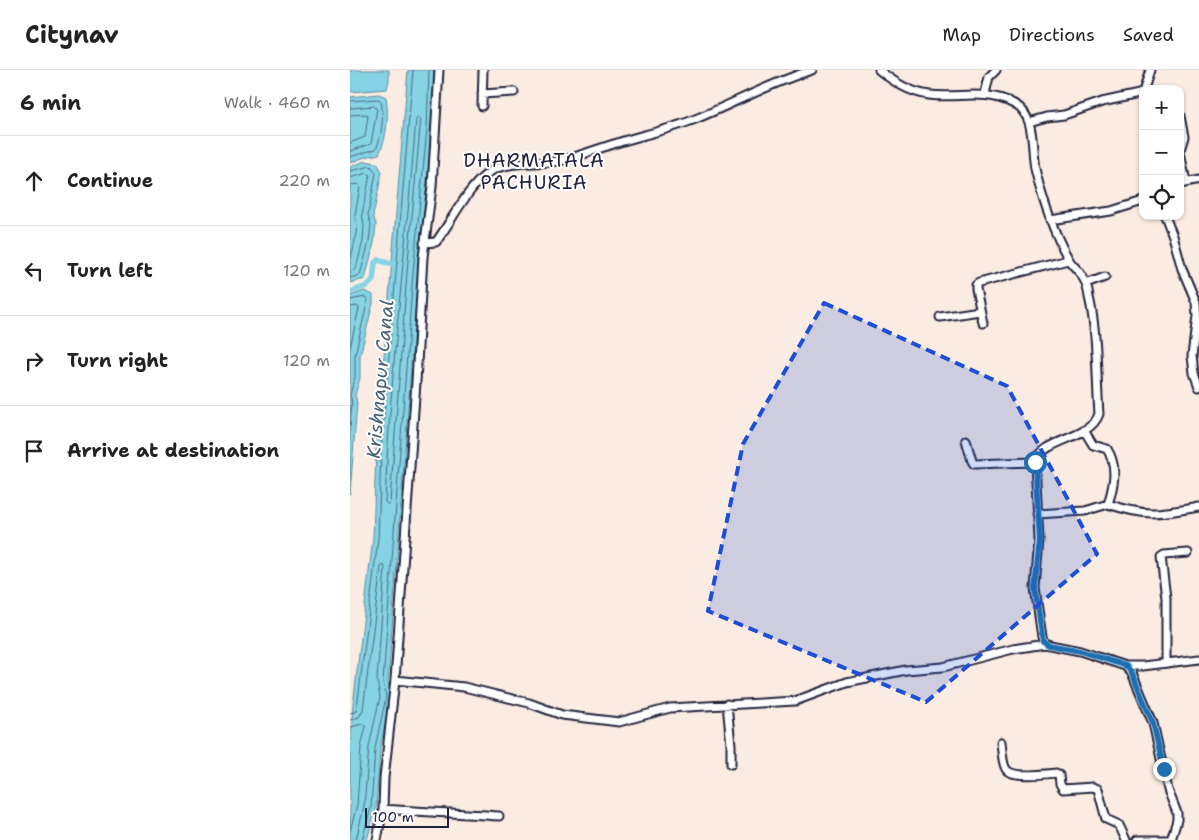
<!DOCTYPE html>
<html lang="en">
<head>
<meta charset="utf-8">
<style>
	body { margin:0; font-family:"Shantell Sans",sans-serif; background:#f6f6f6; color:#222 }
	.controls { position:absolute; right:15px; top:15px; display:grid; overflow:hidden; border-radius:10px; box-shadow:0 1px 4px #0004 }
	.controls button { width:45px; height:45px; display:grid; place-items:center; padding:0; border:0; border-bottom:1px solid #e0e0e0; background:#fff; color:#222; font:25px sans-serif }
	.scale { position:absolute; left:15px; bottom:12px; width:84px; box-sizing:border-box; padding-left:5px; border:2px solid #22223b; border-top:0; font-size:14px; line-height:18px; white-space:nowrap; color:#22223b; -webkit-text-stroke:4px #fff; paint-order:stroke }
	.stop { position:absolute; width:15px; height:15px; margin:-11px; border:4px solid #1f6fb2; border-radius:50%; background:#fff }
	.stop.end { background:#1f6fb2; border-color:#fff; box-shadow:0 1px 5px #0008 }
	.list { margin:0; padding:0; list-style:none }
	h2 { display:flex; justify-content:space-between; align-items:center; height:65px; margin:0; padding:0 20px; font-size:21px }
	h2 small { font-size:16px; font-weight:400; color:#767676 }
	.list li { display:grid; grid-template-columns:32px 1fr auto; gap:15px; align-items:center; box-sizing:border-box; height:90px; padding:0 20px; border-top:1px solid #e0e0e0 }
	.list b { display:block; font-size:19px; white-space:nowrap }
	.list em { font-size:16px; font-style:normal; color:#767676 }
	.icon { flex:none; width:28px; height:28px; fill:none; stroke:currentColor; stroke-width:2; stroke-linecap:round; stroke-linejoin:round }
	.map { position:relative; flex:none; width:849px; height:770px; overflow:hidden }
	header { display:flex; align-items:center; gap:30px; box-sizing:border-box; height:70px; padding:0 25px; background:#fff; border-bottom:1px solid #e0e0e0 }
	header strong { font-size:24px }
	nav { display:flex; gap:28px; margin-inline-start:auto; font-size:18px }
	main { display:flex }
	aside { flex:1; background:#fff }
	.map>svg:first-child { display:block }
	.water { fill:#85d3e4; stroke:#5d8ca0 }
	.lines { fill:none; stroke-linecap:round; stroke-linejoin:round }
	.shore { stroke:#4a697f; stroke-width:1 }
	.canal { stroke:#85d3e4; stroke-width:5.5 }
	.minor-casing { stroke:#22223b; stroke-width:11 }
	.minor { stroke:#fff; stroke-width:7 }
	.route { stroke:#1f6fb2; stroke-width:6 }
	.marked { fill:#1d4ed8; fill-opacity:0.2; stroke:#1d4ed8; stroke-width:4; stroke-dasharray:10 6; stroke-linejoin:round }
	.labels { text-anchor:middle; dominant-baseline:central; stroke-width:4; stroke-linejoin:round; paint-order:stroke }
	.neighbourhood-label { font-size:19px; letter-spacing:1px; fill:#22223b; stroke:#fff }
	.water-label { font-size:19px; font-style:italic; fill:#456076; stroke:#fff }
</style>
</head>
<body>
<header>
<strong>Citynav</strong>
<nav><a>Map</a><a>Directions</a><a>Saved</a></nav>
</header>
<main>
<aside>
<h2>6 min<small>Walk · 460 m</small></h2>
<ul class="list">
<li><svg class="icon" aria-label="ahead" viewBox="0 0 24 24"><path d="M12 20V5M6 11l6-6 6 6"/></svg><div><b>Continue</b></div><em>220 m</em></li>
<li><svg class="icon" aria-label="left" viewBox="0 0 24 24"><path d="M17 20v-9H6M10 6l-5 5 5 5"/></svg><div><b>Turn left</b></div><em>120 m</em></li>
<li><svg class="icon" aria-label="right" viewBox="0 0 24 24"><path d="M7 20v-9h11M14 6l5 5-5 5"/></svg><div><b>Turn right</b></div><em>120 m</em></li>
<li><svg class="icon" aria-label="arrive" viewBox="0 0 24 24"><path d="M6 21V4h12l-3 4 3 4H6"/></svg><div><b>Arrive at destination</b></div></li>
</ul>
</aside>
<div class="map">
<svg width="849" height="770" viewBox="0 0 849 770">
	<rect width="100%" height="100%" fill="#faece2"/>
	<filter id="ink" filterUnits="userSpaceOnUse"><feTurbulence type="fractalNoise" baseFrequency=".02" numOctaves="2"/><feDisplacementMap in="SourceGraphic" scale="10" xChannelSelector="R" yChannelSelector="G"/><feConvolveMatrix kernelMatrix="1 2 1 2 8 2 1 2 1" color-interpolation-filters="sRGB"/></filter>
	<g filter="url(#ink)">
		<!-- water -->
		<path class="water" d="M0,0H39V10L37,19L0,22Z
			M58,0H84L82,59L68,203L38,612L41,627L30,678L26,738L17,770H0V679L3,635L23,468L26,381Z
			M29,24L36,27C39,45 37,68 29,84L15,87L0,93V27Z
			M15,91L27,93L32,102L23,146L26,154L24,173L15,209L0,213V97Z
			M14,221L23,225V233L10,286V308L5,325L7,333L0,424V226Z"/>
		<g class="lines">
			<!-- shore -->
			<path class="shore" d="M0,31L28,29L31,31C34,45 32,67 26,79L0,87
				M0,38L24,36L27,39L21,74L0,81
				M0,45L16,44L18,46L15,67L0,73
				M68,47L71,49L70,58L57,202L40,432L38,435L35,432C40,304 56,177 66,50Z
				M0,101L21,96L26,103L18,145L21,155L19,172L10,205L0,208
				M0,108L17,103L20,105L12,144L14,155L13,171L6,199L0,202
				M0,115L8,114L10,117L5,145L7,156L5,170L0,193
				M0,230L15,227L18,229L5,285V307L0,325L2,333L0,356
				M0,237L7,236L9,238L0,278
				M0,643L5,642L7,638L28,469L31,381L63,0
				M0,650L9,647L13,640L31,497L34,495L35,497L27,611L30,627L19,677L14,736L6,770
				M0,657L13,654L16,656L11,677L7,735L0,761
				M12,770L21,738L25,678L36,627L33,612L63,203L77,59L79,0"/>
			<!-- canal -->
			<path class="canal" d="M0,222L17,216L23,210L25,193L28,190L41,194"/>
			<defs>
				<path id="minor" d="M529,0C544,12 559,22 579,25C610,29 633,18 664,34C688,46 680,82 686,103C693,131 704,163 718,188C721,195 728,199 732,206C736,212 738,220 739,227C748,266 746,305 749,344C740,370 694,368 685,392L689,470L685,518L692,567L695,574L730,581L775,596L782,603L803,653L818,720L827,743V750L821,770
					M794,19L800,0
					M132,24L164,22
					M635,24L639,7L646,0
					M132,36L133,0
					M830,46L834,67L830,80
					M679,52L697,47L714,45L752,32L789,24L793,22
					M830,82L836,112
					M830,114L849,110
					M815,146L823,166L832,199L846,232L847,246L842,286L844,303L849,317
					M700,150L761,141L793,131
					M74,173L86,172C101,152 118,117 138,103C157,89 191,96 213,90C231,86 249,78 267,73C292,65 318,60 343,50C383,34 420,13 462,0
					M736,214L755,207
					M590,247L630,241
					M633,253L626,219V215L629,213L718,190
					M616,370L622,391L624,394L685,392
					M758,434C797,447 809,444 849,437
					M687,444L735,441L758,434C764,415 768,396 757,379L743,375L734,360
					M816,593V528L811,487L814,485L838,483
					M775,596H793L849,589
					M45,610L114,617L179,633L212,645L269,652L320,638L445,631L497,612L556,600L593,597L663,579L695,574
					M377,634L381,675V694
					M651,672C652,679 652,693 656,699C661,708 696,704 706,703L709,705L710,714L713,719L743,717L748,719L756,749L769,755L776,770
					M33,739C72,742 111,743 149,746
					M27,770L33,739L34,708L45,610L66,312L73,187L82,117L89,0
					M787,770H821"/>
			</defs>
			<!-- minor casing -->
			<use href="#minor" class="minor-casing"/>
			<!-- minor -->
			<use href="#minor" class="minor"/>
		</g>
	</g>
	<g class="lines" filter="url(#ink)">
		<!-- route -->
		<path class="route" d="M685,392L690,470L685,518L693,571L699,575L730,581L776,596L782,603L803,653L814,699"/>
	</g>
	<!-- marked area -->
	<path class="marked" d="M474,233L657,316L747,484L576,632L358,541L393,374Z"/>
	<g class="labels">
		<!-- neighbourhood labels -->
		<g class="neighbourhood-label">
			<text x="184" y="90">DHARMATALA<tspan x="184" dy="22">PACHURIA</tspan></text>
		</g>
		<!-- water labels -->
		<g class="water-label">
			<text transform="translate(30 309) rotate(-85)">Krishnapur Canal</text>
		</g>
	</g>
</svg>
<div class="controls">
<button>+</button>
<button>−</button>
<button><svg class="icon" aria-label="locate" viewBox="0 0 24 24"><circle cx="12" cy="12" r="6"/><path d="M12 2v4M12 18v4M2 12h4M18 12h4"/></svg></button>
</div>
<div class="scale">100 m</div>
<div class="stop" style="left:685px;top:392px"></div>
<div class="stop end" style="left:814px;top:699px"></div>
</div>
</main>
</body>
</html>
